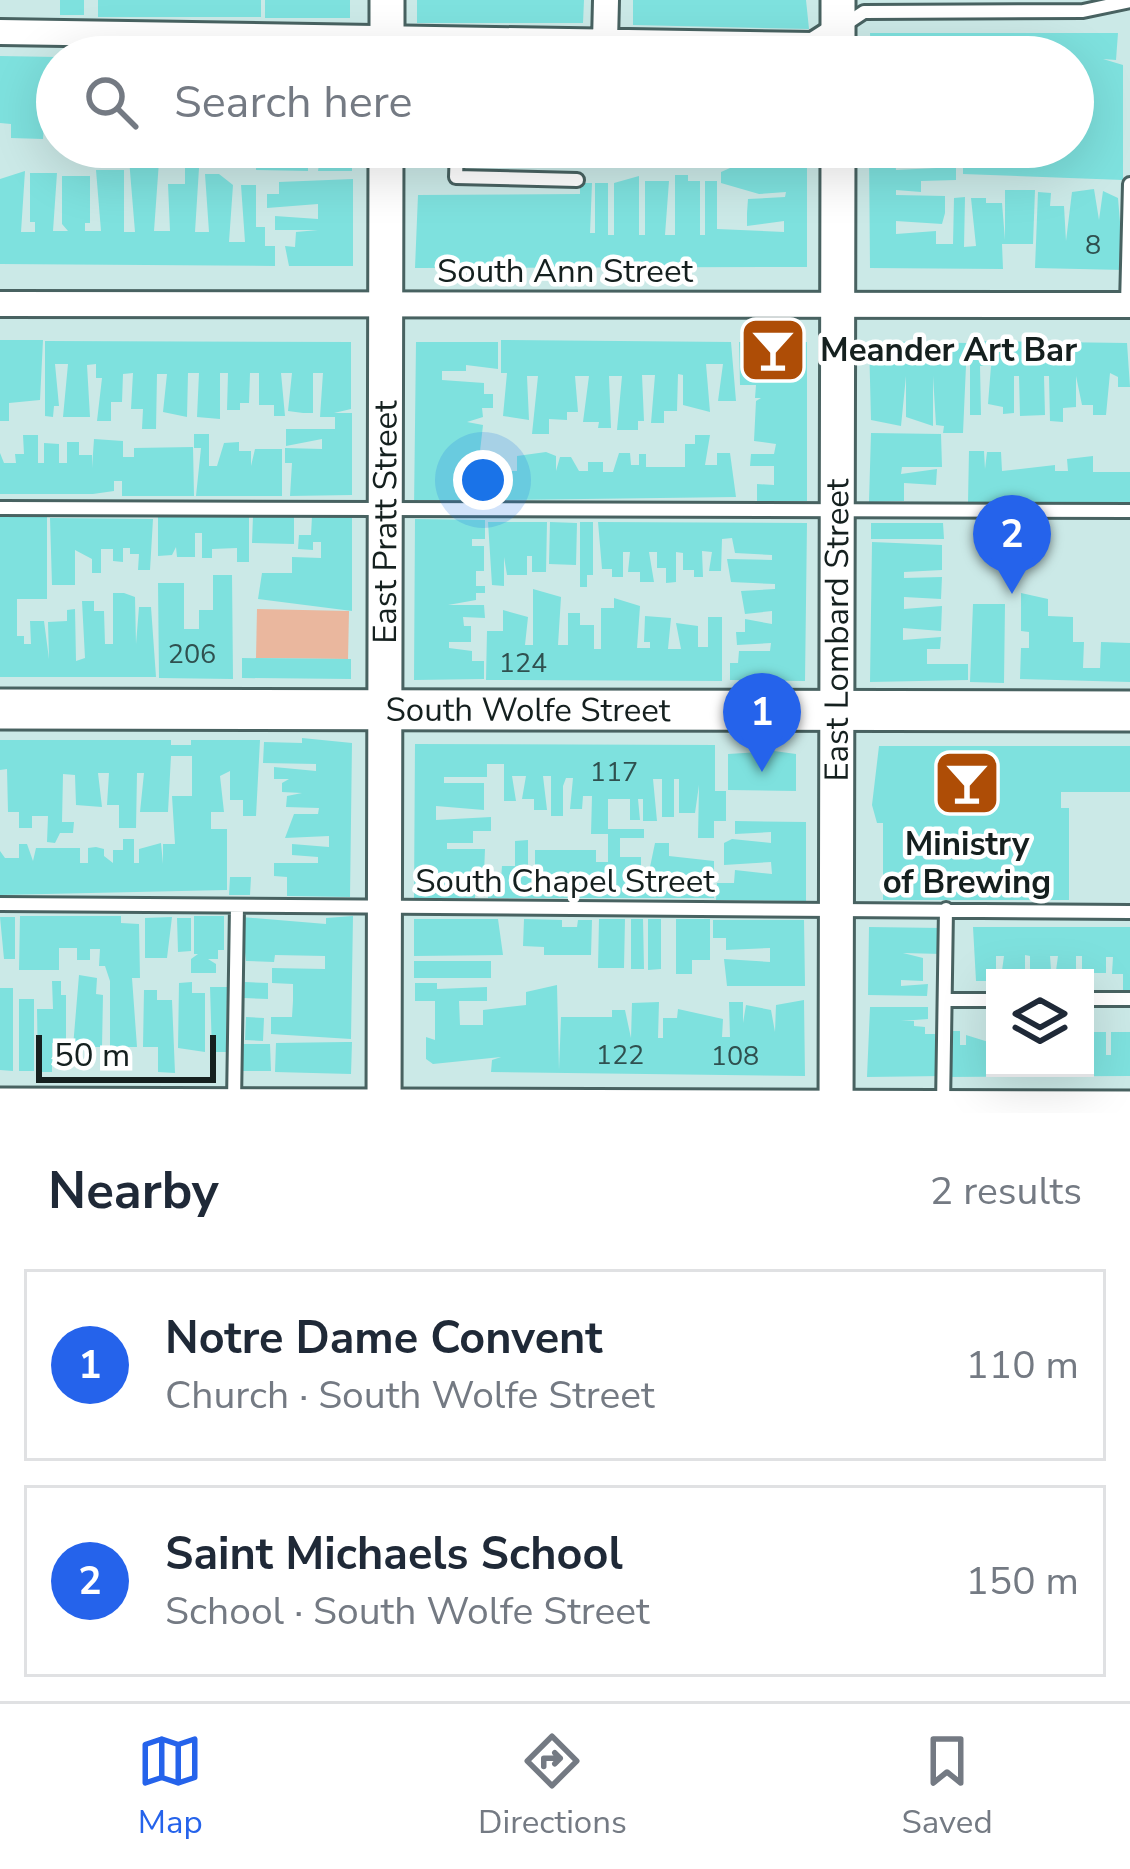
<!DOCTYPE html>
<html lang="en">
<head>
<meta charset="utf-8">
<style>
	body { margin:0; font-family:"Nunito Sans",sans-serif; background:#f2f2f3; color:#1f2937 }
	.controls { position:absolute; right:36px; bottom:36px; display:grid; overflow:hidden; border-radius:0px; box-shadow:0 12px 48px #0002 }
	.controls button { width:108px; height:108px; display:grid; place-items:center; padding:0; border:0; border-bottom:3px solid #e0e1e3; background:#fff; color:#1f2937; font:60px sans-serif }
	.scale { position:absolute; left:36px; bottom:30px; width:180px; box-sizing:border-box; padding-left:12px; border:6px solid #15201f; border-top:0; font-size:33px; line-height:42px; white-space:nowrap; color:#15201f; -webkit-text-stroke:9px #fff; paint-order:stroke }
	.you { position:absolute; left:483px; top:480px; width:42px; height:42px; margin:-30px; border:9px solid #fff; border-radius:50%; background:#1a73e8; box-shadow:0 0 0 18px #1a73e833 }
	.badge { display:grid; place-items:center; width:78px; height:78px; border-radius:50%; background:#2563eb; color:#fff; font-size:39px; font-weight:700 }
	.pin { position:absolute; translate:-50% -99px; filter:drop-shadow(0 3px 6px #0008) }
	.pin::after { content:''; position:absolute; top:63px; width:42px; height:36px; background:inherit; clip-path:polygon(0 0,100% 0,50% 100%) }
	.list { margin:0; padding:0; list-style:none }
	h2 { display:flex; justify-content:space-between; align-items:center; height:156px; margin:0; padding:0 48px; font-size:51px }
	h2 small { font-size:39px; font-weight:400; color:#747a83 }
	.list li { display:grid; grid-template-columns:78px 1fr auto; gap:36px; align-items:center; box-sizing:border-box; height:192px; margin:0 24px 24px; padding:0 24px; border:3px solid #e0e1e3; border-radius:0px }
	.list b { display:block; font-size:45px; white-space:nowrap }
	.list p { margin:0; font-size:39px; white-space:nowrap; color:#747a83 }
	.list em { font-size:39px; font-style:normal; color:#747a83 }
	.icon { flex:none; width:66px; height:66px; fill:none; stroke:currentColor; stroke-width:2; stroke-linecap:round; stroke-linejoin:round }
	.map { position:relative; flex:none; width:1130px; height:1113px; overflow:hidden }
	.search { position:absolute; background:#fff; box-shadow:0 12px 48px #0002; left:36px; right:36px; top:36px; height:132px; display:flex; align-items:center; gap:30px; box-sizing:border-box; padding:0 42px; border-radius:66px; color:#747a83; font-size:45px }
	.sheet { height:588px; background:#fff }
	nav { display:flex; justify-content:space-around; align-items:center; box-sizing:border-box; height:168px; border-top:3px solid #e0e1e3; background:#fff; font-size:33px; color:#747a83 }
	nav a { display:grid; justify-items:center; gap:6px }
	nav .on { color:#2563eb }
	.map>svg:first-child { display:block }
	.green { fill:#eab79e }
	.building { fill:#7ee1de }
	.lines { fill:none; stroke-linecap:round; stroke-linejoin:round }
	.lane-casing { stroke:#486261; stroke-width:18 }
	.street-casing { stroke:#486261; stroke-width:30 }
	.secondary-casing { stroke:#486261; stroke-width:39 }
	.primary-casing { stroke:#486261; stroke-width:45 }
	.lane { stroke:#fff; stroke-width:12 }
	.street { stroke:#fff; stroke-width:24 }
	.secondary { stroke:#fff; stroke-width:33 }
	.primary { stroke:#fff; stroke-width:39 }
	.labels { text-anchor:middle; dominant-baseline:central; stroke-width:9; stroke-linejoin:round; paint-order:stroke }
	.number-label { font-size:27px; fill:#2f504f }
	.street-label { font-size:33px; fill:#15201f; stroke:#fff }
	.poi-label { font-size:33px; font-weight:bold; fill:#15201f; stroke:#fff; text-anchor:start }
</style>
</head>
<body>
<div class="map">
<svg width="1130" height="1113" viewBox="0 0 1130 1113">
	<rect width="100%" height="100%" fill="#cbe9e7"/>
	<!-- green -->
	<path class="green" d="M257,609L349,611L348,659L256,658Z"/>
	<!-- building -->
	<path class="building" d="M60,0H84V15H60Z
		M98,0H261V17H98Z
		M265,0H350V18H265Z
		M417,0H584L583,23H417Z
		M633,0H806L809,29L633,25Z
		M870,33H1118L1116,60L1103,59L1123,65V180L963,174V157H895L896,170L956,167V180L921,181V192L896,190V195L945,196V213L942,224L896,221V234L936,231V244H953L954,198L965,197L964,247L976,246L971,198H986V203H1002L1005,240V190H1035L1033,244H1002L1003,269L870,268L869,147H1073V57H871Z
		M0,56L57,57V126L44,125L43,139L11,138V124L0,123Z
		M144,147H160L154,231H170L168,184H185V168H199L195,232H209L205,174H219L233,185L229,242H245L241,185H256V227H265V246H275V266L0,264V179L25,171L21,232H35V222H30V173H57L53,231H68L62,224V176H90V223H85V231H101L96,170H124V232H135L129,159H144Z
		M256,147H352V171H318L319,164H308V171L256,170Z
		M742,147H807V267L415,268L418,195L580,194V183H592L590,233H595V183H608V235H614V183L639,176V235H645V181H669L665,235H675V175H688V181H700V235H705V181H717V229L784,232V221L747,226V213L748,199L785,197L786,192L759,194L721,183V172L730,168L785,164V160L743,162Z
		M353,179V266H289L285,246L295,247L296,232L318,230H275V216L318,219V204L267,208V194H279V182Z
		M1094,189L1099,220L1103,191L1118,198L1124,270L1035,268L1038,192L1051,193L1050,206H1064L1066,241L1072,192Z
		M0,340H43L40,400L9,403V421H0Z
		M501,340L731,342L736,401H718L723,364H706L710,412L683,405V375L678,374L677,411H664V423H651L655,375H642L644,421H638V430H617L622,376H609L611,428H598L599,422H583L589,376H575L578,412H567V420L549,419V434H532L538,376H527L529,420L503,416L507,373H501Z
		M45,341L351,342V409L334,413H352V495L290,496L292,463H285V448L322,449V439L286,446V429H335V417H320L323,373H313V413H303L288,411L292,373H281L285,416H274V405H259V373H250L249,403H240V410H227L228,373H220V419L197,417L199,373H188L187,417L163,412L167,374H157L156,429H142L143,409H131L133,373L123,374L122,402H111V421H97L102,378H96V364L87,365L90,417H63L68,364H55L59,406H54L53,417L45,416Z
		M869,341L967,343L963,433H943L944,426L936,425L933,376V426L906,417V376L901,426L871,420Z
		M970,341L1127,343L1130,387H1118V377L1110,373L1106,415H1093V405H1082L1076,376V407L1063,408V422L1050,421L1049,376H1044L1045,415L1020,416L1019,376H1014V413L1003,414V407L988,404L991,366H980L981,415H970Z
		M416,342H498V369L466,365V371H442V380L484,383V394H493V408H482L483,417L467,422L483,425L478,469L481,481H499V501L418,500L414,509Z
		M739,342H807V501H757V484L774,485V466H750L751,454H774L776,444L754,441L756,401L761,398H755L756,385H740Z
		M871,433L941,434L942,467H902L901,474L937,469L936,485L904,483V501L869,502Z
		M194,434H209V466H217L224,443L239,442V451H251V466L255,449H282V496H196L201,448H194Z
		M23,435H38V463H44V443L59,444V463H67V442H79V455H92V468L94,439L123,441V457H134V448L193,447L194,496H122V481H114V491L93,494H0V453L4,463H16L15,454H24Z
		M695,435H710L705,465H717V453H730L736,497L501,500V471H517V456L546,452L556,456V471L560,457H571L579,471H588V462H603V472H613L619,453H630L631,465H639V454H646V467H685V444H695Z
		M969,451H984L985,469L987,452H1001L1002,471L1055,465V471H1068L1067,459L1093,456V472H1130V502H968Z
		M158,516H249V562H237V548L212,549V558H202V533H195V557H177L176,547L172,555L158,556Z
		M253,516H294V544L252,543Z
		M312,516L352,517V611L258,599L262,573H292V557L321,558V542H313V550L298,549L299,535H311Z
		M0,517H47V599H17V636H24V644H31L30,621H44L49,659L48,622L67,621V610L75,609L76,661L85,658L82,601H94V611H104L105,644H113V593H124L135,597L136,644L139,607H151L156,677H0Z
		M50,518L153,519L150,570H138L139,554H130V548H123V562L113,561V549H101V573H92V559L75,550V585H52Z
		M415,519L485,520V539H472V546H484V571H476V586H485V593H476V600L448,605H484L485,618L463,617L464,626H471V642H449V648L472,651V661H484V679L414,680Z
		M488,522H547L546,572H532V556H527V575H507L504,557V586L492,585Z
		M550,522L577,523L576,565L549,564Z
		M580,522H593V575H587V587H580Z
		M598,522L807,523L805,681L730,680V663H738L739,651H770L771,643L737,645L736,632H745V619L772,624V611L745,614L741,591L775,589V584L731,582L727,559L772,560V555L735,553L732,538L722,539L721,571H709L712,552L702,551L703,577H694V570H683V553L676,552V582L666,583V568H657V552H649L654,582H640V572H628L630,552H623V577H612V569H602Z
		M871,523H943L944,539H871Z
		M872,542L942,545V570L904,572V578L942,577L941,599L904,597V609L942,606L941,631L903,628V640L941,637L940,649H927V664H968V680L870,682Z
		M213,575H232L233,679L159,678L158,583H184V629H199V610H213Z
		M533,589L561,597L558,645H568V613H580V625H594V649H601V608H614V598L640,606L637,648H650V642H644L645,616L671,618L668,649H681L676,623L698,626V647H708V617H722V681L486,680L487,631H503V610L528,617L525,645H533Z
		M1021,593L1048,599V616L1073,617V642H1084L1083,668H1100L1101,642L1130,643V682L1020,679L1021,648H1029V632L1021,631Z
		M973,604H1005L1004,683L970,682Z
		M242,658L351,659V679L242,678Z
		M302,738L352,743L350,897L287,896V877L274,876V863H318V857L292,855V844L329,847V836L285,838L294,814H318L319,808L286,807L287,796L302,793L282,792V783L289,779H274V767L316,771V764L263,763L264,742L302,743Z
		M0,740H171V745H191V740H260L256,816H243V800H230V771L220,776L224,812H211V829H227V890L0,895V851L5,858H19V844H27L33,861L36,848H80V863H88V848L96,847L104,849V856L113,863V850H123V839H134V863H139V849L161,843L163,864V844H175L172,796H192V756H171L168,812H140L144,773H137L136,828H119V805H107L109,773H98L102,807L76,805L75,775L63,774L62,822H74L73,833H60L55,843L47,842L48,816H32V828H19V812H8L7,769L0,770Z
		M415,744L715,745V791H726V821H714V838H698L699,785L695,813H679V779H674V817H662V779H653L657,821H643V799H638L640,820H630V799H608V829H644V838H620V857H641V868L650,867L655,843H669V856L714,861V898H488V880H501L502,866H515V841L528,840V866H535V850H596V862H608V834H591L592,796H583L582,809H570L573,778H566L563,786V816H551V776H543L547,810H534V799H522L526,776H512L516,801H504V764H487V777H444V783H484V810L436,806V820L491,817V831H473V843H447V849H485L484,874H447V879L476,880L475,898H414Z
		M879,746H1130V792H1061V808H1069V900H883V823H877L872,805Z
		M774,751L796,754V791L728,790V754Z
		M735,821L806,822V901L716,900L717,883H734L735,870L772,874L771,862L724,865V843L732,839L771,843V832L735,834Z
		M230,877H251L250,895H229Z
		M20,916H121V923L139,924L140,978H132L137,1047H110V981L105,966H99L100,949H90V960H77V948H59V970H19Z
		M194,916H224V950H218V959H208L216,964V973H191V959L198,954H194Z
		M353,916L351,1039L271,1034V1017H292L293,1001V984L272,983V968L325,969V956L275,955L274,962L246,961L241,917L326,924V918Z
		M0,917H15V959H4Z
		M172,917L167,958H145V918Z
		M177,918H191V951L178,952Z
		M414,919H498L503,955L414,956Z
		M524,919L562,920V927H577L578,920H592L591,955H544V947L523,946Z
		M599,919H625L624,968H598Z
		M631,919H643L644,969H631Z
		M648,919H661V969L648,970Z
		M676,919H710V960H692V974H676Z
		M713,920H804L805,986H727L724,959L770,962V948L726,950V938H713Z
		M869,927L942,928V954L903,953L923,958V981L901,980V986L928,984L927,996L868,995Z
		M973,927H1130V997H1123V974H1112L1113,957H1106V973H1095L1082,971V956H1076V978H1055L1058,956H1050L1051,970L1030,978V956L1025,955V978H1001L1004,956H996V972L987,971V981H976Z
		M414,961H491V978H414Z
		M79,975L97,978L96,994L103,995L102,1047H73Z
		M52,981H61V995H66V1043H52V1072H38L37,1009H53Z
		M192,982V993H205V1052L178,1048L179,983Z
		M245,982L268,983V999L244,998Z
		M415,983H437V989L487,987V1001H459L460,1025H483V1010L526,1005V992L557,985L559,1070L561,1017H612V1010H625L631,1038L632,1003L659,1002L658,1038H663V1018H677L678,1009L723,1019L722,1037H730L729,1002H743V1023L746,1005L771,1010L775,1032L776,1005L804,1000L805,1076L491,1072L492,1060L501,1057L433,1064L426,1059V1037L435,1040V1001H415Z
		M210,987H227L226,1052H212Z
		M0,988H13V1071L0,1070Z
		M144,990H157V1000H172L175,1073L158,1072V1047H143Z
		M19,999H34V1071H19Z
		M870,1007H928V1019L901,1021H914V1026L925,1027V1034H935L936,1047H942V1076L867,1077Z
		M1086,1007H1094V1032H1106V1055H1111V1032H1130V1076L947,1077V1031H960V1045H966V1035L995,1044V1068H1085Z
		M246,1017L264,1018L263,1041L245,1040Z
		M346,1042H352L351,1074L275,1072L276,1043Z
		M240,1044H270L271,1071H240Z"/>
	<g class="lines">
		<defs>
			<path id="lane" d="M843,26L864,12L1083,11L1130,1
				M394,147H457
				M457,149L456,177L577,180
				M1127,305L1130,184
				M0,508L1130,511
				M0,904L1130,912
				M1085,999H1130
				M946,1000H995
				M234,1103L237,906
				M943,1106L946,909"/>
			<path id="street" d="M0,32L813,45L838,29
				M605,42L606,0
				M0,304L1130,305"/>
			<g id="secondary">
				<path d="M387,0V57"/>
				<path d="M838,57V0"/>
				<path id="s1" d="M384,1113L386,147"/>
				<path id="s2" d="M836,1113L838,147"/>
			</g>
			<g id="primary">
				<path id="s3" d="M0,709L1130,711"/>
				<path d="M0,1108L1130,1111"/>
			</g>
		</defs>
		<!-- lane casing -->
		<use href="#lane" class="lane-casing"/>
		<!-- street casing -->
		<use href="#street" class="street-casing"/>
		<!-- secondary casing -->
		<use href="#secondary" class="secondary-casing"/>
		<!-- primary casing -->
		<use href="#primary" class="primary-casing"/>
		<!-- lane -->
		<use href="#lane" class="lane"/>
		<!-- street -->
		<use href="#street" class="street"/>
		<!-- secondary -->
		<use href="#secondary" class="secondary"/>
		<!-- primary -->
		<use href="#primary" class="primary"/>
	</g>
	<!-- icons -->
	<defs>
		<symbol id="bar-square" viewBox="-11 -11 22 22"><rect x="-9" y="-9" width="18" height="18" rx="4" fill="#ae4d06" stroke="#fff"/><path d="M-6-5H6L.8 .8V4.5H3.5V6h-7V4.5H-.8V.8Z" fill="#fff"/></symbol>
	</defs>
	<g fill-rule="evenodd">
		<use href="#bar-square" x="735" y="312" width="76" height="76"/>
		<use href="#bar-square" x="929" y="745" width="76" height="76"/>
	</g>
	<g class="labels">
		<!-- number labels -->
		<g class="number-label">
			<text x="1093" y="245">8</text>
			<text x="192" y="654">206</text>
			<text x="523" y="663">124</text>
			<text x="614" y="772">117</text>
			<text x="620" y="1055">122</text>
			<text x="735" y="1056">108</text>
		</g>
		<!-- street labels -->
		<g class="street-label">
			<text x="565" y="271">South Ann Street</text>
			<text stroke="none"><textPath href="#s1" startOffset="591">East Pratt Street</textPath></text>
			<text stroke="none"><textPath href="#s2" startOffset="483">East Lombard Street</textPath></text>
			<text stroke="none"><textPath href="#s3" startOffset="528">South Wolfe Street</textPath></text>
			<text x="565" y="881">South Chapel Street</text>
		</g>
		<!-- poi labels -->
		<g class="poi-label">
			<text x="820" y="350">Meander Art Bar</text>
			<text x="967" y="844" text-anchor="middle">Ministry<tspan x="967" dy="38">of Brewing</tspan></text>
		</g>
	</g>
</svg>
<div class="controls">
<button><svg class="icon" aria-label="layers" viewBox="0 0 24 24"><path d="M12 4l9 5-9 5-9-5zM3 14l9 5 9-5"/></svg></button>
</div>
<div class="scale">50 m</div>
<div class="you"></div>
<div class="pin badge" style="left:762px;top:772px">1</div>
<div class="pin badge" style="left:1012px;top:594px">2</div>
<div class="search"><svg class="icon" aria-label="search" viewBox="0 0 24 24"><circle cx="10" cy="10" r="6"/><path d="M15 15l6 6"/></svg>Search here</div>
</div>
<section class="sheet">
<h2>Nearby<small>2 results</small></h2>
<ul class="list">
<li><span class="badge">1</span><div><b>Notre Dame Convent</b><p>Church · South Wolfe Street</p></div><em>110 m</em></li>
<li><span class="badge">2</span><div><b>Saint Michaels School</b><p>School · South Wolfe Street</p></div><em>150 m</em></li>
</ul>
</section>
<nav>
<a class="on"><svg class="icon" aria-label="map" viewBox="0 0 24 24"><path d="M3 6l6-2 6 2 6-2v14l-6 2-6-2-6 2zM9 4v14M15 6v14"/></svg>Map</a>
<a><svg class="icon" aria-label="directions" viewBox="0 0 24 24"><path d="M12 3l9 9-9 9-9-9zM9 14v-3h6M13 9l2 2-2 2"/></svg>Directions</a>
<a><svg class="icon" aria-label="saved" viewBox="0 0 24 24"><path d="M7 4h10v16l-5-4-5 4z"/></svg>Saved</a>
</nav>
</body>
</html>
